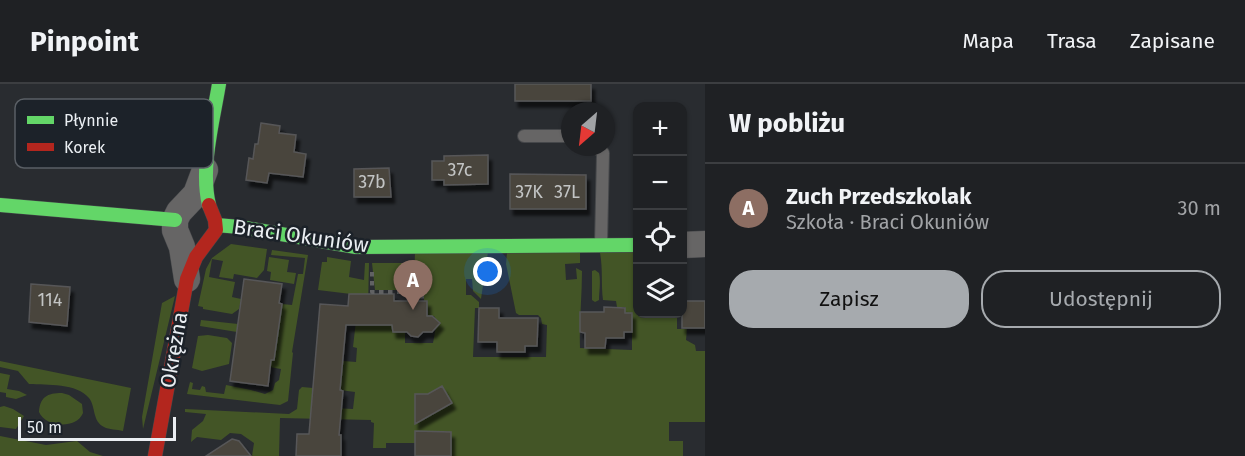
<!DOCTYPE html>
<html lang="pl">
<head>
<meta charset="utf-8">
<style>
	body { margin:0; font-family:"Fira Sans",sans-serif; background:#27292c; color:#f1f3f6 }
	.controls { position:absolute; right:18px; top:18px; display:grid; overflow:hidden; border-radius:12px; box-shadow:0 2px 4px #0004 }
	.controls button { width:54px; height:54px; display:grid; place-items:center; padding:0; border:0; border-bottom:2px solid #3c3e41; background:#1f2124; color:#f1f3f6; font:30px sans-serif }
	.compass { position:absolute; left:561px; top:18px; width:54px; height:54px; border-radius:50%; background:#1f2124; box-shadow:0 2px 4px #0004; rotate:208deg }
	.scale { position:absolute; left:18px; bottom:15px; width:158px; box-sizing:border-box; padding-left:6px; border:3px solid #eaeef2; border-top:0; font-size:16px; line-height:21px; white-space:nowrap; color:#eaeef2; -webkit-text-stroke:4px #1c2229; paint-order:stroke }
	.you { position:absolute; left:488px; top:188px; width:21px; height:21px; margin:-15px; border:4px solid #fff; border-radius:50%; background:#1a73e8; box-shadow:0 0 0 9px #1a73e833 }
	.badge { display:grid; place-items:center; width:39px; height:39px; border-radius:50%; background:#a6aaae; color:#fff; font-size:20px; font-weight:700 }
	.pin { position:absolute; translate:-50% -50px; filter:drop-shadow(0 2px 3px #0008) }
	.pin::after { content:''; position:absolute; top:32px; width:21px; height:18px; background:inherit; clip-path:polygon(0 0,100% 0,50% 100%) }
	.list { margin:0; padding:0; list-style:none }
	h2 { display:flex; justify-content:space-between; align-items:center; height:78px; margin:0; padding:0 24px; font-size:26px }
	h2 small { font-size:20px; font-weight:400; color:#a1a3a6 }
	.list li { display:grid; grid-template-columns:39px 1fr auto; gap:18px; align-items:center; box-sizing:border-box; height:90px; padding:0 24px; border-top:2px solid #3c3e41 }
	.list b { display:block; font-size:22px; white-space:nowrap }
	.list p { margin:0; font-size:20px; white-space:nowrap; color:#a1a3a6 }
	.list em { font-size:20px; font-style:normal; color:#a1a3a6 }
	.actions { display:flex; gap:12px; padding:18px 24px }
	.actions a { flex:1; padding:14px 0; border:2px solid #a6aaae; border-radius:24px; text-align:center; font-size:21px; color:#a6aaae }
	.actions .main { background:#a6aaae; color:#111 }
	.icon { flex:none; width:33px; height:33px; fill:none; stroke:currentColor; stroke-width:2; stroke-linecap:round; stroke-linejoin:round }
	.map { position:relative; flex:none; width:705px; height:372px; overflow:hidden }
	header { display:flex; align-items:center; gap:36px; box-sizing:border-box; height:84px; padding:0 30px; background:#1f2124; border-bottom:2px solid #3c3e41 }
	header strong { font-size:28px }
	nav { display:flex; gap:33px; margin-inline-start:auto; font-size:21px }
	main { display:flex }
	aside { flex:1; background:#1f2124 }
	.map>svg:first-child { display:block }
	.green { fill:#435526 }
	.building { fill:#4a443c; stroke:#575758; stroke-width:1.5; filter:url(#shadow) }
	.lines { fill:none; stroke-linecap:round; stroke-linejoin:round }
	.lane-casing { stroke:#45474a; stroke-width:14 }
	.street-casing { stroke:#45474a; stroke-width:27 }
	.fast-casing { stroke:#45474a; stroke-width:15 }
	.jam-casing { stroke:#45474a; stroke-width:15 }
	.path { stroke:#616263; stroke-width:4; stroke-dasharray:4.5 4.5; stroke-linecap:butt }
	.lane { stroke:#666565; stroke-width:12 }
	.street { stroke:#666565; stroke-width:26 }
	.fast { stroke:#63d668; stroke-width:14 }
	.jam { stroke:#b3261e; stroke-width:14 }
	.labels { text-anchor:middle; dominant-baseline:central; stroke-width:5; stroke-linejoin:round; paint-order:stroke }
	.number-label { font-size:18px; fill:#c2c4c4 }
	.street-label { font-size:21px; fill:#eaeef2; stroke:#1c2229 }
	.key { fill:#1c2229; stroke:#5a5f65; stroke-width:1.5 }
	.key-label { font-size:16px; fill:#eaeef2 }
</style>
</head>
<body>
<header>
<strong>Pinpoint</strong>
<nav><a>Mapa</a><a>Trasa</a><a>Zapisane</a></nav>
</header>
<main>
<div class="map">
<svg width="705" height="372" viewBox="0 0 705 372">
	<defs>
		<filter id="shadow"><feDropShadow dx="3.5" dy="6" stdDeviation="1.5" flood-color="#0009"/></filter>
	</defs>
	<rect width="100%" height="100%" fill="#292c30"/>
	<!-- green -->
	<path class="green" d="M231,160L267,165L264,186L257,194L234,190L233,195L219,193L223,177L212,175L209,193L235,198L232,213L241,215L239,225L232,230L203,225V223L198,222L206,185L212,174Z
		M272,166L308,171L292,268L293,269L288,317L280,321L187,310L190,298L193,299L192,305L200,306L202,302L205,303L206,308L224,310L226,301L251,306L265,310L273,306L275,299L279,296L281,285L270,283L271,276H274L282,220L292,221L298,190H303L305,174L271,171Z
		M415,167L488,168L481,215L473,207L472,195H466V211H471L479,218V224H475L473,273H546L547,241L542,240L541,234L538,231H519L516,229L506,180L507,169L580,168V179L565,180L566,196L577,195L576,184L582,187C582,214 579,238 580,264L632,266V229H625V223H617L616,217L603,216C601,200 603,185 600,169L637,168L638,230H677V245H687L686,256L695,261L696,267H705V338H669V357H683V372H451V348L415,347V359H386V364H373L374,339L371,338V336L280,334L279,372H252L254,359L241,350L230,349L221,356L197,353L191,358L192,346L203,337L206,330L185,328V325L289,330L297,325L299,306L302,303L313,304L312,323L353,325L355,308L340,306L343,277L356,278L357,264L353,263L358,219L351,210L318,206L322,178H327V173L351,177L349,193L364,196L365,179H369L368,225H365L366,241H392L393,248H405V259H433L437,237L434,232H428L427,217H424V207L414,206Z
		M269,173L289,176L287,188L296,189L294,200L270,196L271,188L267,187Z
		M372,179H411L410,206H375Z
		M595,186L599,189C601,197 599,208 599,216L595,218L592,216V187Z
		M175,212L143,345L142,333L162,219Z
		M201,236L238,240L237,248L200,242Z
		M208,251L227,254L232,259L229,280L202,287L192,284L198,252Z
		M0,277L131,304L123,347C117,345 109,346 104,343C92,337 96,323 89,314C77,299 47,301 29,300L18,287L0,283Z
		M0,289L10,291L7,305L19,307L27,311L16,315L6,313V309L0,308Z
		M62,309L69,311L82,320L83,329C76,346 45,343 39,328C40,313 47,309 62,309Z
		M4,322L13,325L24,332L16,345L0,343V323Z
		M0,352L46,361L77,357L90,368L103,372H0Z"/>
	<!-- building -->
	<path class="building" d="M515,0H591V17H515Z
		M261,39L280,42L279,49L296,51L294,68L306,70L303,93L269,89L267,99L246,96L249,74L253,75L255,60H258Z
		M488,71V100L444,101V96H432V77H444V72Z
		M389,84L391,113H354V85Z
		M510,90L586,91V125H510Z
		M244,195L282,200L279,219L282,220L274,276H271L268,302L230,297Z
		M31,200L70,203L67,242L29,238Z
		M349,210H394V217H427V232H432L440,239L432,248H423L418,253L411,252L407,248H393L392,241H346L340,306L343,307L339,351H341V372H296L297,350H309L320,220L348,222Z
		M682,217H705V244H682Z
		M604,223L625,224V229H632V248H624V254H606L605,264H585V249L580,248V228H604Z
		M479,224H499V234H538L537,262H525V268H497V258H478Z
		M442,302L452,319L415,340V310H428Z
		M415,347L451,348V372H415Z
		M232,355L239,357L251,372H206Z"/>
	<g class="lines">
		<defs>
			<path id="lane" d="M524,52H570
				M597,63L603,69L601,160"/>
			<path id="street" d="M682,161L705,160
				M187,195L182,163L175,146V136L179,128L196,110L205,86"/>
			<path id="fast" d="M0,121L175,136
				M209,121C200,84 213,37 219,0
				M216,141L240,143L356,163L638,161"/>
			<path id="jam" d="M155,372L187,195L196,173L216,146L215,136L209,121"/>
		</defs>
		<!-- lane casing -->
		<use href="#lane" class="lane-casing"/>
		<!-- street casing -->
		<use href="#street" class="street-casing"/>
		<!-- fast casing -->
		<use href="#fast" class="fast-casing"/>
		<!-- jam casing -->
		<use href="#jam" class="jam-casing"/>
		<!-- path -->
		<path class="path" d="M372,188V208H422V215
			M412,208V188"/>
		<!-- lane -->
		<use href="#lane" class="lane"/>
		<!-- street -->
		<use href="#street" class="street"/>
		<!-- fast -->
		<use href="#fast" class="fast"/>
		<!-- jam -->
		<use href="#jam" class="jam"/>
	</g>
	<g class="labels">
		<!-- number labels -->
		<g class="number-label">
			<text x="460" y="86">37c</text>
			<text x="372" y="98">37b</text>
			<text x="529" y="108">37K</text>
			<text x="567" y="108">37L</text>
			<text x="50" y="216">114</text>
		</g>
		<!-- street labels -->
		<g class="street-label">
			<text transform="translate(301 152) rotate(8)">Braci Okuniów</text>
			<text transform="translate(174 266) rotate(-80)">Okrężna</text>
		</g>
	</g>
	<!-- legend -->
	<rect x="15" y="15" width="198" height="69" rx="9" class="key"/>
	<rect x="27" y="32" width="27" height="8" fill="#63d668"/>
	<rect x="27" y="59" width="27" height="8" fill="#b3261e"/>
	<g class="key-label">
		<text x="64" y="42">Płynnie</text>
		<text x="64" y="69">Korek</text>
	</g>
</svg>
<div class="controls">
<button>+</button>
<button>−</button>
<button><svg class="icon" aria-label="locate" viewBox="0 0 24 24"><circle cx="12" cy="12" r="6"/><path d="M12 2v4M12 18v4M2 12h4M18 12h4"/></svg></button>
<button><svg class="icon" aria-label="layers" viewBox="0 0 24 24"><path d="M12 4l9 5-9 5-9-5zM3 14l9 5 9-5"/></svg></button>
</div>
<svg class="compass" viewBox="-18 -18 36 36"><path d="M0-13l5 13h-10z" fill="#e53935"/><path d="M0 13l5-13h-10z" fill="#a1a3a6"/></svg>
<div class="scale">50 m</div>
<div class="you"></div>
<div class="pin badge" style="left:413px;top:226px;background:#8d6e63">A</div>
</div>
<aside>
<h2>W pobliżu<small></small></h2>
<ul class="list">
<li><span class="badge" style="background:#8d6e63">A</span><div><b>Zuch Przedszkolak</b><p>Szkoła · Braci Okuniów</p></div><em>30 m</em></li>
</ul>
<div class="actions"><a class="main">Zapisz</a><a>Udostępnij</a></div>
</aside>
</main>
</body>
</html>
